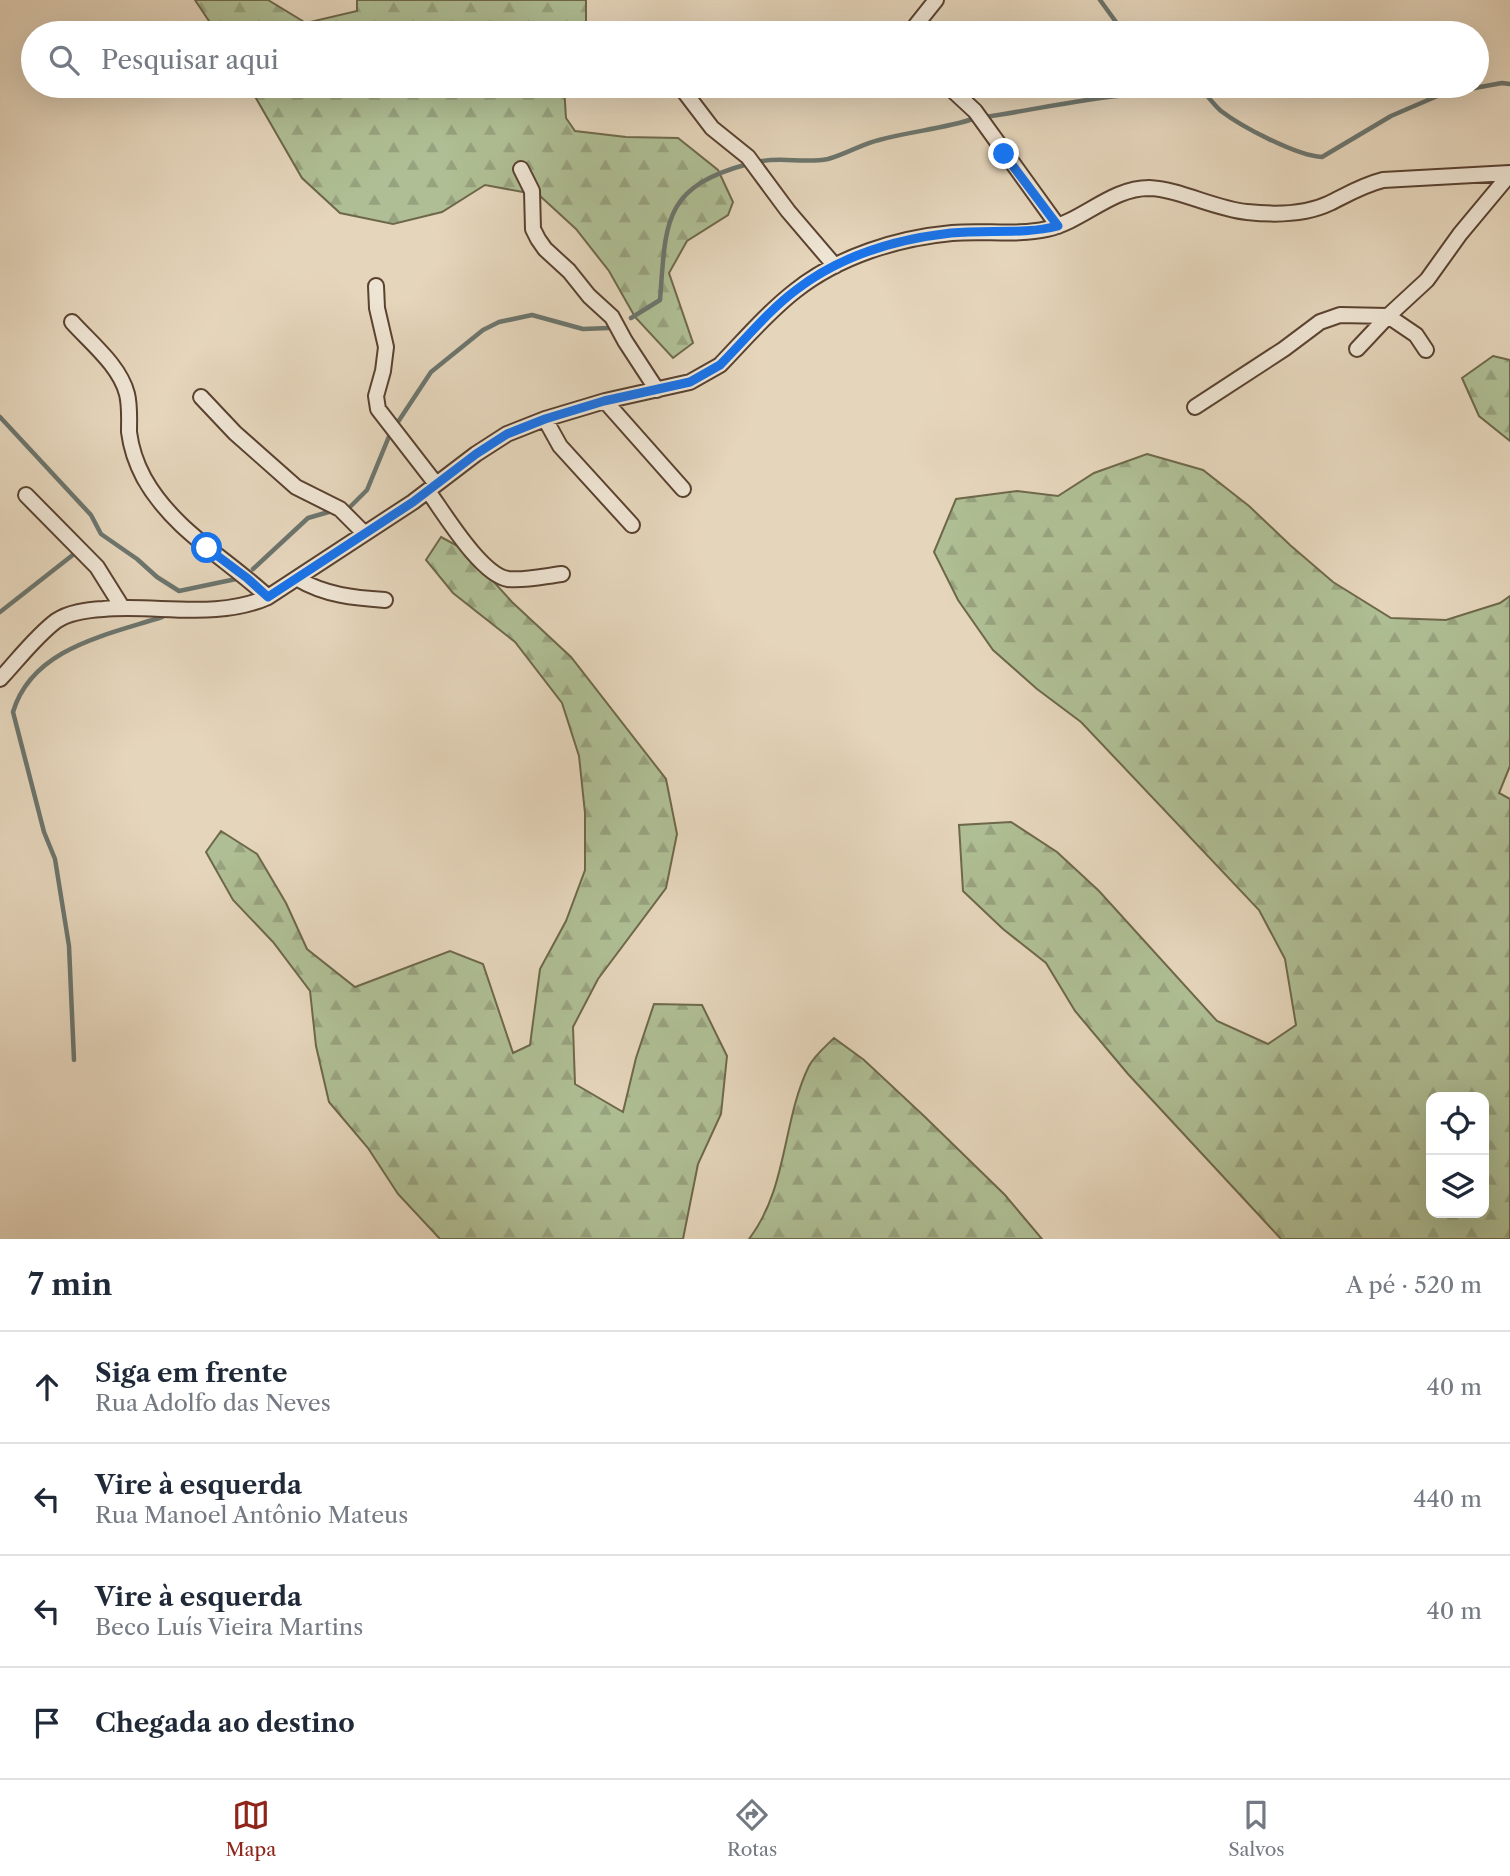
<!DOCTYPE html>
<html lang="pt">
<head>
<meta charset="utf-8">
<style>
	body { margin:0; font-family:"Libre Caslon Text",serif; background:#f6f6f7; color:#1f2937 }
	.controls { position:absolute; right:21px; bottom:21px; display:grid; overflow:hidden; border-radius:14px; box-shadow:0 7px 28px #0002 }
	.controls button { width:63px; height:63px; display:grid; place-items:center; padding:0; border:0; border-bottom:2px solid #e0e1e3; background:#fff; color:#1f2937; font:35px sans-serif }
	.stop { position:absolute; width:21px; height:21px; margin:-16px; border:5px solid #1a73e8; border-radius:50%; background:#fff }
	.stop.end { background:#1a73e8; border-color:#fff; box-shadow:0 2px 7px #0008 }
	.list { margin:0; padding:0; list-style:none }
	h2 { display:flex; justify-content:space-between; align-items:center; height:91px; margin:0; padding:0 28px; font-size:30px }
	h2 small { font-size:23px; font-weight:400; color:#747a83 }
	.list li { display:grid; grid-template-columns:46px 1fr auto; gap:21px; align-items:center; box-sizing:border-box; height:112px; padding:0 28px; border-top:2px solid #e0e1e3 }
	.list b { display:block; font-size:26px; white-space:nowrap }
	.list p { margin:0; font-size:23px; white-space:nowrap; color:#747a83 }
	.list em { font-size:23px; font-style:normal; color:#747a83 }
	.icon { flex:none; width:38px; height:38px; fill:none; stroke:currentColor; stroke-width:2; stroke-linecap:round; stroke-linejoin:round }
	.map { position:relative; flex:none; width:1510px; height:1239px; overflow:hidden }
	.search { position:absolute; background:#fff; box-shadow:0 7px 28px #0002; left:21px; right:21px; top:21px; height:77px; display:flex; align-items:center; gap:18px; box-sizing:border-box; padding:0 24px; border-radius:38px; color:#747a83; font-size:26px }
	.sheet { height:539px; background:#fff }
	nav { display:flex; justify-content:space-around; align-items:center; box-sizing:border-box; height:98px; border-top:2px solid #e0e1e3; background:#fff; font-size:19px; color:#747a83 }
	nav a { display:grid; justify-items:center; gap:4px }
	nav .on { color:#8f2418 }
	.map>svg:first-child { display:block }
	.forest { fill:url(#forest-firs); stroke:#6e684a; stroke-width:2; fill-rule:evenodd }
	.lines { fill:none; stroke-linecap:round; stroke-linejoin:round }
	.stream { stroke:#6c756d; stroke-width:4.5 }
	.minor-casing { stroke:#5a4230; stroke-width:18 }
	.minor { stroke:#eee4d3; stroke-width:14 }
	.route { stroke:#1a73e8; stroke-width:9 }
</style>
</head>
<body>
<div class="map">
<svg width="1510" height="1239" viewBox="0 0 1510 1239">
	<defs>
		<pattern id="forest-firs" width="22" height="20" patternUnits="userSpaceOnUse" patternTransform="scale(1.75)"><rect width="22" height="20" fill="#afbe94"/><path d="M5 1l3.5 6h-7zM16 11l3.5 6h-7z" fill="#97a27e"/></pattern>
	</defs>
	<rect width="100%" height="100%" fill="#e5d5bb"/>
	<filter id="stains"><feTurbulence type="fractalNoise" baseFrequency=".00286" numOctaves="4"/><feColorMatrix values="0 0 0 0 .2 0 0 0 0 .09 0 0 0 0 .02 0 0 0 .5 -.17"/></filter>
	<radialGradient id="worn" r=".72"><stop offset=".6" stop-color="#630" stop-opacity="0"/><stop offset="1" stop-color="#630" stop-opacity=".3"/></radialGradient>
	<!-- forest -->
	<path class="forest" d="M195,0H268L306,23L357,11V0H586V33H217Z
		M249,86H564L566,118L575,131L626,137L678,138L718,170L733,202L728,215L687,241L669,273L693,343L673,358L635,317L609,271L576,229L539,195L485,185L442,212L393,224L340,213L302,178Z
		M1493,356L1510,360V441L1479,416L1462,378Z
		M1147,454L1203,470L1249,506L1290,545L1333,582L1391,618L1446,620L1500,603L1510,596V766L1499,793L1510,799V1239H1281L1128,1074L1075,1011L1046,963L1003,929L963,891L959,825L1011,822L1057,852L1099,891L1217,1021L1268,1044L1296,1025L1285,959L1259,910L1081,722L1037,689L993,650L958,600L934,552L956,499L1017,491L1058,496L1094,473ZM1431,1097H1484V1213H1431Z
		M441,537L465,550L512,602L571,657L666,779L677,834L666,888L598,979L573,1027L575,1084L623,1112L636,1058L654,1004L702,1005L727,1056L721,1114L698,1164L683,1239H440L398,1194L368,1148L329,1102L316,1046L310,991L273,942L233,900L206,852L221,831L257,854L286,903L307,949L355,987L450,951L483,964L513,1053L530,1045L540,969L566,921L585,870V813L579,756L562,703L515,642L453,593L426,560Z
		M834,1038L864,1060L924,1116L1005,1195L1042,1239H749C788,1188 782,1121 809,1066C814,1056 826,1046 834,1038Z"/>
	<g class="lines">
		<!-- stream -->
		<path class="stream" d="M1100,0L1124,33
			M1199,86C1206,94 1213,104 1221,111C1242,127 1297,156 1322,157L1391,116L1442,94L1502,83L1510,84
			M985,117C1060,106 1131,86 1208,96
			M757,162C780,156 804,164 828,159C846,154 862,144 879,140C911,131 944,129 976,118
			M631,318L660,300C666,223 662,187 748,164
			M0,417L91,515L101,534L137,559L157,577L179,591L236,579
			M351,506L367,490L390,434L431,372L483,330L499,322L532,315L583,329L609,328
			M253,569L308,518L332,511
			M0,612L74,554
			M74,1060L69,946L55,859L44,832L13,712C32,648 107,635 162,617"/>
		<defs>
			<path id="minor" d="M630,30L633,33
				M913,33L916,25L936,0
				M680,86L712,128L748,157L788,211L835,266
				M948,86L975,111L1058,226
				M521,169L532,191L533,229L538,239L545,249L569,271L589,296L612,317L625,341L657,390
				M376,286L377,308L386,347L383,371L376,396L378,409L436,484
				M72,322C91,343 120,366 127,394C130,406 129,419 129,432C131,448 136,463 144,478C173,530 226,558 268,597
				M1357,349L1388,316L1416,335L1426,350
				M201,397L235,433L296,487L340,509L364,533
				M605,401L683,489
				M1195,407L1284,349L1320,322L1340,315L1388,316L1427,280L1460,234L1510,174
				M545,419L560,446L632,525
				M428,491C444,513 481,575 508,579C525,581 545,576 562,574
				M26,495L97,567L122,607
				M298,579C325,595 354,598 385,600
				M0,679C18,660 35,637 56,621C69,612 87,610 103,609C156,604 217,620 268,597L413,502L476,454L507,434L545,419L605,401L690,382L720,365C744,340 768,312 795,291C839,256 898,238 952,233C984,230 1016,236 1047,229C1083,221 1111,188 1149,188C1179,189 1215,209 1247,212C1274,215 1305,215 1330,203C1348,194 1363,185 1383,180L1510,173"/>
		</defs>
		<!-- minor casing -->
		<use href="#minor" class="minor-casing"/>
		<!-- minor -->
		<use href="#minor" class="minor"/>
	</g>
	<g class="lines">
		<!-- route -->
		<path class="route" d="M207,548L247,578L268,597L413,502L476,454L507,434L545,419L604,401L690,382L720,365C745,340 768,311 796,290C840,256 897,239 951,233C987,229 1022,235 1058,226L1004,154"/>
	</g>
	<rect width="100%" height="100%" filter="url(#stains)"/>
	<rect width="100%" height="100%" fill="url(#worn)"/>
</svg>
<div class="controls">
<button><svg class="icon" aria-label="locate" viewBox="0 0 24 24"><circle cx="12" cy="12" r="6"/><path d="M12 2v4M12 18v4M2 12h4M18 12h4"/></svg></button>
<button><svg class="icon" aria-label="layers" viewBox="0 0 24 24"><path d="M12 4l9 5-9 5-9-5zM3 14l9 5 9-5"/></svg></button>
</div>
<div class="stop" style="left:207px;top:548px"></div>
<div class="stop end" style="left:1004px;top:154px"></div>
<div class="search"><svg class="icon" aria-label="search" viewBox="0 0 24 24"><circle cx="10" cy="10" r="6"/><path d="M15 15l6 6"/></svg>Pesquisar aqui</div>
</div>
<section class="sheet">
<h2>7 min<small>A pé · 520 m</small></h2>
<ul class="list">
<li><svg class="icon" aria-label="ahead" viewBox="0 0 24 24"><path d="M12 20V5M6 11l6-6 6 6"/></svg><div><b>Siga em frente</b><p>Rua Adolfo das Neves</p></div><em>40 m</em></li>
<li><svg class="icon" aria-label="left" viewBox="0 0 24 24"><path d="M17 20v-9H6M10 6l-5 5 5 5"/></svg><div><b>Vire à esquerda</b><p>Rua Manoel Antônio Mateus</p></div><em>440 m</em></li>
<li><svg class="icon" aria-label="left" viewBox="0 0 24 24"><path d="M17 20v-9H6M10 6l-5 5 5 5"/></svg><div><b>Vire à esquerda</b><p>Beco Luís Vieira Martins</p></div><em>40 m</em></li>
<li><svg class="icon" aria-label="arrive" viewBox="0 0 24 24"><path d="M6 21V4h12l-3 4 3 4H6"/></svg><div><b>Chegada ao destino</b></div></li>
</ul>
</section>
<nav>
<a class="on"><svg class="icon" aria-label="map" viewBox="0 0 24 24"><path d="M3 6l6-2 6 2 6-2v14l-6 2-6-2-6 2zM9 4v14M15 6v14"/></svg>Mapa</a>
<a><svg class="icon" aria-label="directions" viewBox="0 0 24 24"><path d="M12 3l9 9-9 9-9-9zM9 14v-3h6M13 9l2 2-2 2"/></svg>Rotas</a>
<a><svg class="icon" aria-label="saved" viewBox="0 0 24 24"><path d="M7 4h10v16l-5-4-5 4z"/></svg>Salvos</a>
</nav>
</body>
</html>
